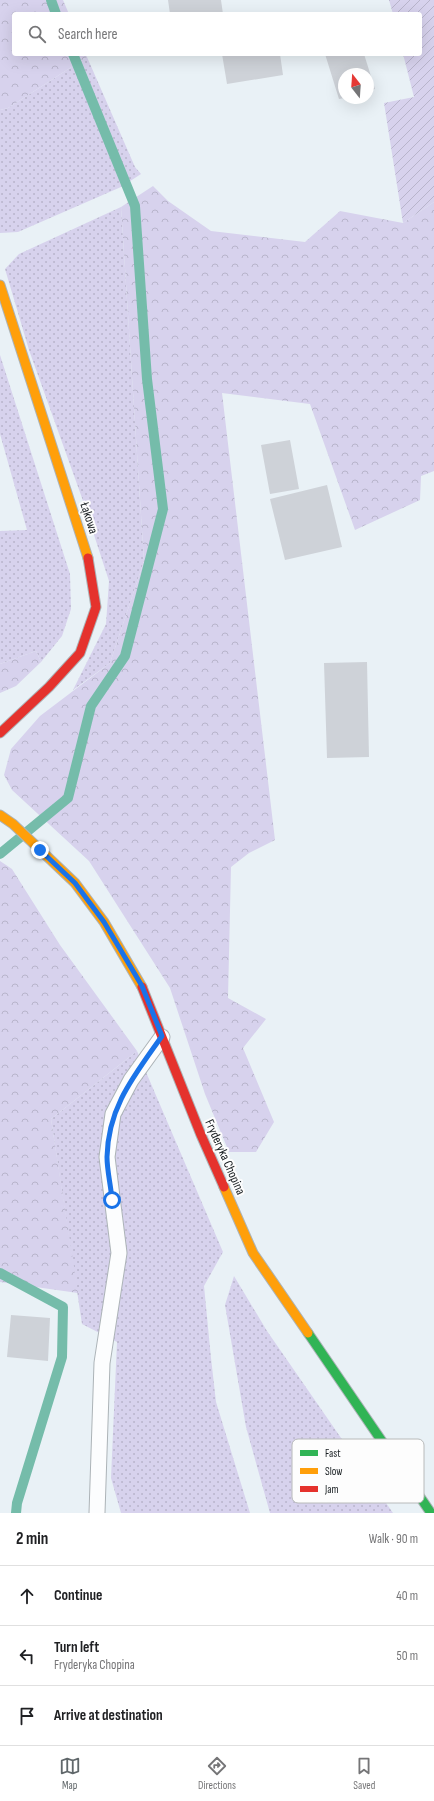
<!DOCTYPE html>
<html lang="en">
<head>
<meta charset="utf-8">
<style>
	body { margin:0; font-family:"Sofia Sans Condensed",sans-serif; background:#f2f2f2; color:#202124 }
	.compass { position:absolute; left:338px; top:68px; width:36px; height:36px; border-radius:50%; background:#fff; box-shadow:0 4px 16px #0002; rotate:343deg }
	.stop { position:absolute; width:12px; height:12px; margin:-9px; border:3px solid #1a73e8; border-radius:50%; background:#fff }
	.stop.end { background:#1a73e8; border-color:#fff; box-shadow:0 1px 4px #0008 }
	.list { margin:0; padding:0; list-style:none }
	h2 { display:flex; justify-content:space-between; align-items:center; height:52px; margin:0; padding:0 16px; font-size:17px }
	h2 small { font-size:13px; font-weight:400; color:#757577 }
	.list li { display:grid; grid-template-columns:26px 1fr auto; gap:12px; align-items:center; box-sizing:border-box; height:60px; padding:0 16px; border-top:1px solid #e0e0e0 }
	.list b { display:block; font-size:15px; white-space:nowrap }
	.list p { margin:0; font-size:13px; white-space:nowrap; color:#757577 }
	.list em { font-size:13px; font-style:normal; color:#757577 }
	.icon { flex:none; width:22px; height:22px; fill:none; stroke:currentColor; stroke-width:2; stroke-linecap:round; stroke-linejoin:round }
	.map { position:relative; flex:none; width:434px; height:1513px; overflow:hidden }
	.search { position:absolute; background:#fff; box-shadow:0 4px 16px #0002; left:12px; right:12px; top:12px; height:44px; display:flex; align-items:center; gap:10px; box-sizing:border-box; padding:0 14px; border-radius:4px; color:#757577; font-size:15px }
	.sheet { height:232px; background:#fff }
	nav { display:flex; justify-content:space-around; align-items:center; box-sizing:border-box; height:56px; border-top:1px solid #e0e0e0; background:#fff; font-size:11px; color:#757577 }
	nav a { display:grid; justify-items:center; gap:2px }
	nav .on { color:#60676a }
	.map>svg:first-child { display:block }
	.grass { fill:url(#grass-dots) }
	.forest { fill:url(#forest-crowns) }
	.garden { fill:url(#garden-furrows) }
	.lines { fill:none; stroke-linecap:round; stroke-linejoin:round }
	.stream { stroke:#75bcaa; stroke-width:10 }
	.building { fill:#ced2d8 }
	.lane-casing { stroke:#acb3b7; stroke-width:17 }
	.fast-casing { stroke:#acb3b7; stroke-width:11 }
	.slow-casing { stroke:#acb3b7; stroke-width:11 }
	.jam-casing { stroke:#acb3b7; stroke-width:11 }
	.lane { stroke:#fcfdfe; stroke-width:15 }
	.fast { stroke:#30b455; stroke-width:9 }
	.slow { stroke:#ff9f0a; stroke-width:9 }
	.jam { stroke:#e5322d; stroke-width:9 }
	.route { stroke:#1a73e8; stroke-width:5 }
	.labels { text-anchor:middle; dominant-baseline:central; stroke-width:4; stroke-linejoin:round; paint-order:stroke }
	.street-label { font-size:13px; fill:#161c1f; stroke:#fdfdfd }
	.key { fill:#fdfdfd; stroke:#b8baba; stroke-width:1 }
	.key-label { font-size:11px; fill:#161c1f }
</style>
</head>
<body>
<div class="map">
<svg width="434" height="1513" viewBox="0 0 434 1513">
	<defs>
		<pattern id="grass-dots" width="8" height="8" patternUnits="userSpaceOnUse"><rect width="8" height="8" fill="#d7d2ed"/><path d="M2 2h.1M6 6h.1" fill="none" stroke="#b8b4cb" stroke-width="1.8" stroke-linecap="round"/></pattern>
		<pattern id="forest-crowns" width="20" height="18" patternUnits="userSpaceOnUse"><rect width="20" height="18" fill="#d7d2ed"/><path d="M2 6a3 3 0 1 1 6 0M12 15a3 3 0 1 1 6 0" fill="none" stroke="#b8b4cb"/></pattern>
		<pattern id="garden-furrows" width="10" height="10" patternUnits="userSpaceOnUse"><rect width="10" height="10" fill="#d7d2ed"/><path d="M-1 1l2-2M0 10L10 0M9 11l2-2" fill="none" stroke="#b8b4cb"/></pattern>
	</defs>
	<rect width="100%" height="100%" fill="#e9f1f6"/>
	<!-- grass -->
	<path class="grass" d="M87,57L135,167L141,174L121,187L18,232L0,233V110L8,108Z
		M121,207L144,561L110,663L73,690L106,624L109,581L82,498L29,350L5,269L19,254Z
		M0,355L70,574L71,609L62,636L41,662L36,651L0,664V531L27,530L0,434Z
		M137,1051L223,1252L204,1286L211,1358L216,1402L250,1513H121L111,1478L117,1342L82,1324L51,1119Z
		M234,1276L267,1331L393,1513H270L246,1427L225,1305Z"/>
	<!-- forest -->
	<path class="forest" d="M0,0H63L69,14H14V54H85L87,57L8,108L0,110Z
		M153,186L168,201L211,231L305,242L340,211L403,223L434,202V471L421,476L420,500L355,530L310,404L222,393L275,840L249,853L231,867L228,998L266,1019L243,1048L274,1122L256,1152H229L205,1094L170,988L89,861L12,790L4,775L11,749L40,716L110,663L144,561L121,207Z
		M36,651L41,662L16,686L0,693V664Z
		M0,861L12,869L60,945L137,1051L51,1119L78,1293L0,1282Z"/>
	<!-- garden -->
	<path class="garden" d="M389,0H434V202L403,223L384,103L414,97L403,54H420V14H393Z"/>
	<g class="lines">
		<!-- stream -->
		<path class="stream" d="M51,0L56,14
			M0,854L68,798L91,706L125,656L163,509L147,379L135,206L73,54
			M0,1273L63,1307L62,1357L17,1503L16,1513"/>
	</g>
	<!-- building -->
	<path class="building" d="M168,0H221L223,14H170Z
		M222,54H280L283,75L227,84Z
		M325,54H364L375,89L368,91V74H344V98L339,99Z
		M290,440L299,489L270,494L261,445Z
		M327,485L342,547L285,560L270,499Z
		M367,662L369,757L327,758L324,663Z
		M11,1315L50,1318L48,1361L7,1357Z"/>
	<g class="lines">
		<defs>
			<path id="lane" d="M97,1513L102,1363L119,1253L107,1157L113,1114L131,1080L162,1037"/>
			<path id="fast" d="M308,1333L431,1513"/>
			<path id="slow" d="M0,285L88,558
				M0,815L13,824L75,883L104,922L142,987
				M224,1187L253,1253L308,1333"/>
			<path id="jam" d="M0,733L49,687L80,653L96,607L88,558
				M142,987L201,1135L224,1187"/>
		</defs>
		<!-- lane casing -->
		<use href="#lane" class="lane-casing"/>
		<!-- fast casing -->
		<use href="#fast" class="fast-casing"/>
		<!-- slow casing -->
		<use href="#slow" class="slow-casing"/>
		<!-- jam casing -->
		<use href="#jam" class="jam-casing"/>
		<!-- lane -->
		<use href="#lane" class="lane"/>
		<!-- fast -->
		<use href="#fast" class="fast"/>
		<!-- slow -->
		<use href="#slow" class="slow"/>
		<!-- jam -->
		<use href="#jam" class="jam"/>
	</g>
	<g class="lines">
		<!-- route -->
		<path class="route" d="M40,850L75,883L104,922L142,986L162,1036C134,1076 108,1107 107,1157C107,1171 111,1186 112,1200"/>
	</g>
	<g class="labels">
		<!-- street labels -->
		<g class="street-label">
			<text transform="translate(89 518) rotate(72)">Łąkowa</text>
			<text transform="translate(225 1157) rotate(66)">Fryderyka Chopina</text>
		</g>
	</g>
	<!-- legend -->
	<rect x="292" y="1439" width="132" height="64" rx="6" class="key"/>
	<rect x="300" y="1450" width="18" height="6" fill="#30b455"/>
	<rect x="300" y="1468" width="18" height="6" fill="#ff9f0a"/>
	<rect x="300" y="1486" width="18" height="6" fill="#e5322d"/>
	<g class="key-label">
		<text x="325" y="1457">Fast</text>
		<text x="325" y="1475">Slow</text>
		<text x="325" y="1493">Jam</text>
	</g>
</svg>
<svg class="compass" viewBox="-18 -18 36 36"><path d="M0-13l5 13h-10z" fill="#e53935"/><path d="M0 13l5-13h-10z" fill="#757577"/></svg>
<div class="stop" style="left:112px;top:1200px"></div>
<div class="stop end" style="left:40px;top:850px"></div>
<div class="search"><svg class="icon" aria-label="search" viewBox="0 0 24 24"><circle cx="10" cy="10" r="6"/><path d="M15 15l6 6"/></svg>Search here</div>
</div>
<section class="sheet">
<h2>2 min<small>Walk · 90 m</small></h2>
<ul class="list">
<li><svg class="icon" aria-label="ahead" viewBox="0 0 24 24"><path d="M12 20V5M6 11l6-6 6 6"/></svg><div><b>Continue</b></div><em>40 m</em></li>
<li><svg class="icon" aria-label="left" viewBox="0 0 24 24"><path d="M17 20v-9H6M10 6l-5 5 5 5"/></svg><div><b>Turn left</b><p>Fryderyka Chopina</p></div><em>50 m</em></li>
<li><svg class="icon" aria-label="arrive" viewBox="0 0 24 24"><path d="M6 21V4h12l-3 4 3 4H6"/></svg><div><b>Arrive at destination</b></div></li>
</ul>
</section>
<nav>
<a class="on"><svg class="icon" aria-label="map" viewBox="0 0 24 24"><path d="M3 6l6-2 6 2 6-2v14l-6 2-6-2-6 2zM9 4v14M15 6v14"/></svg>Map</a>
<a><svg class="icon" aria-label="directions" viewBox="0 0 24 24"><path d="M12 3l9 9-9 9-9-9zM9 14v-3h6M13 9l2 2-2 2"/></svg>Directions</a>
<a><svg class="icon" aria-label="saved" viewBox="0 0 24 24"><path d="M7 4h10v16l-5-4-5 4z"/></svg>Saved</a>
</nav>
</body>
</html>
